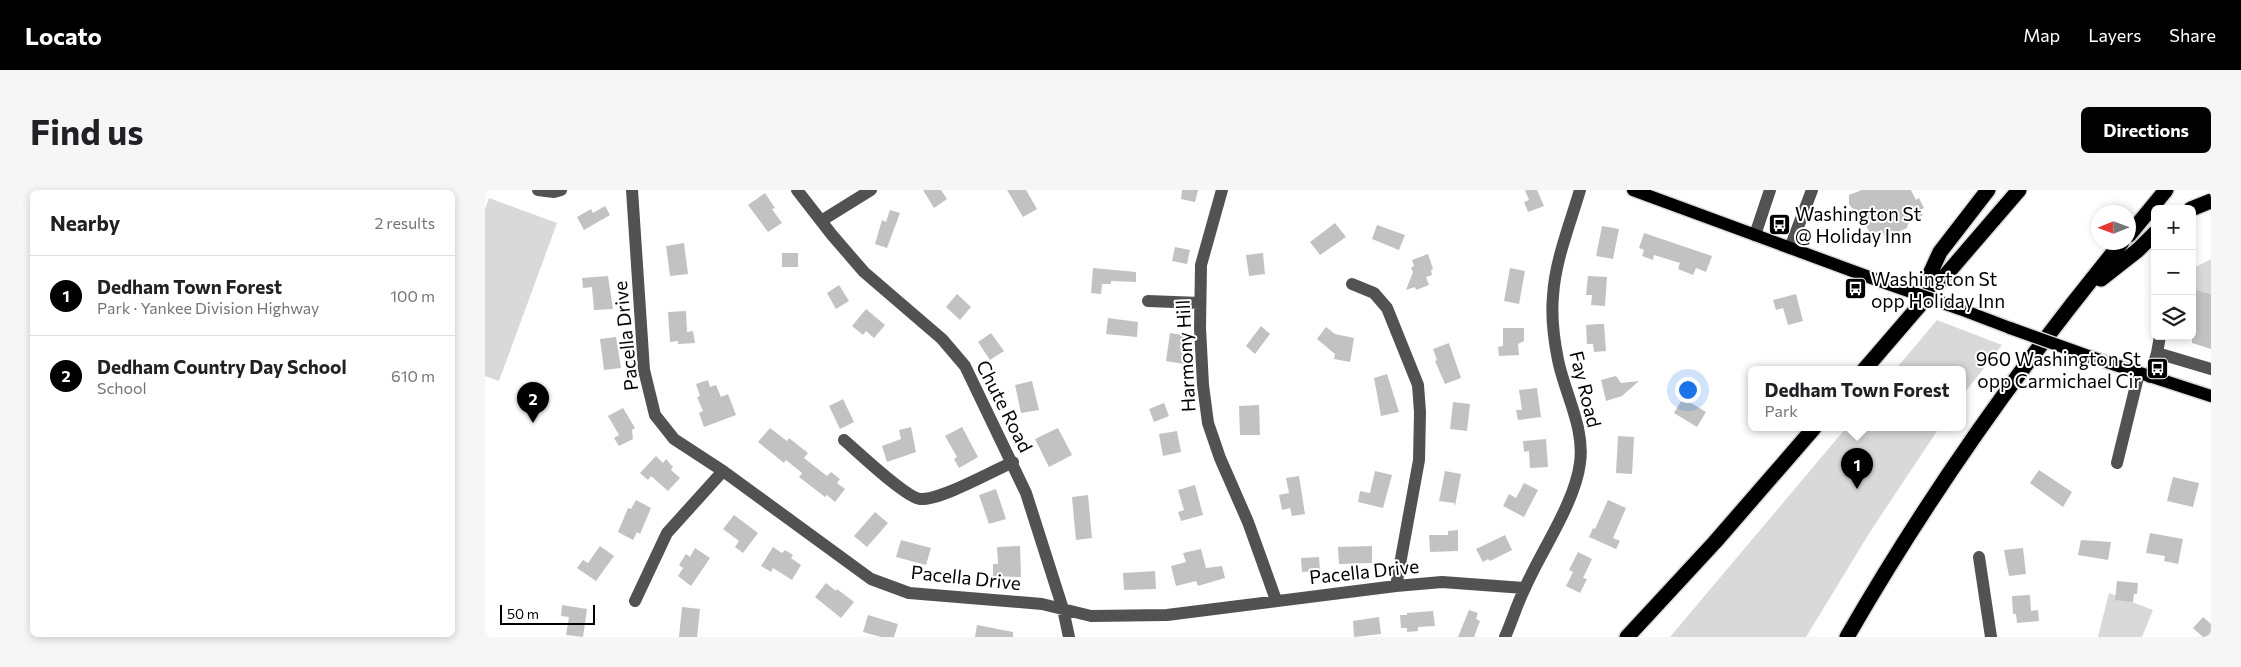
<!DOCTYPE html>
<html lang="en">
<head>
<meta charset="utf-8">
<style>
	body { margin:0; font-family:Commissioner,sans-serif; background:#f6f6f6; color:#202124 }
	.controls { position:absolute; right:15px; top:15px; display:grid; overflow:hidden; border-radius:8px; box-shadow:0 2px 8px #0003 }
	.controls button { width:45px; height:45px; display:grid; place-items:center; padding:0; border:0; border-bottom:1px solid #e0e0e0; background:#fff; color:#202124; font:25px sans-serif }
	.compass { position:absolute; left:1606px; top:15px; width:45px; height:45px; border-radius:50%; background:#fff; box-shadow:0 2px 8px #0003; rotate:269deg }
	.scale { position:absolute; left:15px; bottom:12px; width:95px; box-sizing:border-box; padding-left:5px; border:2px solid #000; border-top:0; font-size:14px; line-height:18px; white-space:nowrap; color:#000; -webkit-text-stroke:4px #fff; paint-order:stroke }
	.you { position:absolute; left:1202px; top:199px; width:18px; height:18px; margin:-12px; border:4px solid #fff; border-radius:50%; background:#1a73e8; box-shadow:0 0 0 8px #1a73e833 }
	.badge { display:grid; place-items:center; width:32px; height:32px; border-radius:50%; background:#000; color:#fff; font-size:16px; font-weight:700 }
	.pin { position:absolute; translate:-50% -41px; filter:drop-shadow(0 1px 2px #0008) }
	.pin::after { content:''; position:absolute; top:26px; width:18px; height:15px; background:inherit; clip-path:polygon(0 0,100% 0,50% 100%) }
	.popup { position:absolute; left:1263px; top:176px; width:218px; height:65px; box-sizing:border-box; display:grid; place-content:center; border-radius:8px; background:#fff; filter:drop-shadow(0 1px 4px #0005); font-size:16px; white-space:nowrap; color:#757577 }
	.popup b { font-size:19px; color:#202124 }
	.popup::after { content:''; position:absolute; left:50%; top:100%; margin-left:-10px; border:10px solid transparent; border-top-color:#fff }
	.list { margin:0; padding:0; list-style:none }
	h2 { display:flex; justify-content:space-between; align-items:center; height:65px; margin:0; padding:0 20px; font-size:21px }
	h2 small { font-size:16px; font-weight:400; color:#757577 }
	.list li { display:grid; grid-template-columns:32px 1fr auto; gap:15px; align-items:center; box-sizing:border-box; height:80px; padding:0 20px; border-top:1px solid #e0e0e0 }
	.list b { display:block; font-size:19px; white-space:nowrap }
	.list p { margin:0; font-size:16px; white-space:nowrap; color:#757577 }
	.list em { font-size:16px; font-style:normal; color:#757577 }
	.icon { flex:none; width:28px; height:28px; fill:none; stroke:currentColor; stroke-width:2; stroke-linecap:round; stroke-linejoin:round }
	.map { position:relative; flex:none; width:1726px; height:447px; overflow:hidden; border-radius:8px }
	header { display:flex; align-items:center; gap:30px; box-sizing:border-box; height:70px; padding:0 25px; background:#000; color:#fff }
	header strong { font-size:24px }
	nav { display:flex; gap:28px; margin-inline-start:auto; font-size:18px }
	.intro { display:flex; align-items:center; justify-content:space-between; box-sizing:border-box; height:120px; padding:0 30px }
	h1 { margin:0; font-size:35px }
	.button { padding:12px 22px; border-radius:8px; background:#000; color:#fff; font-size:18px; font-weight:700 }
	main { display:flex; gap:30px; padding:0 30px }
	aside { flex:1; background:#fff; border-radius:8px; box-shadow:0 2px 8px #0003 }
	.map>svg:first-child { display:block }
	.green { fill:#d9d9d9 }
	.building { fill:#c2c2c2 }
	.lines { fill:none; stroke-linecap:round; stroke-linejoin:round }
	.major-casing { stroke:#dbdbdb; stroke-width:15 }
	.highway-casing { stroke:#dbdbdb; stroke-width:18 }
	.minor { stroke:#525252; stroke-width:12 }
	.major { stroke:#000; stroke-width:12 }
	.highway { stroke:#000; stroke-width:15 }
	.major-bridge-casing { stroke:#dbdbdb; stroke-width:15; stroke-linecap:butt }
	.major-bridge { stroke:#000; stroke-width:12 }
	.labels { text-anchor:middle; dominant-baseline:central; stroke-width:4; stroke-linejoin:round; paint-order:stroke }
	.poi-label { font-size:19px; fill:#000; stroke:#fff; text-anchor:start }
	.street-label { font-size:19px; fill:#000; stroke:#fff }
</style>
</head>
<body>
<header>
<strong>Locato</strong>
<nav><a>Map</a><a>Layers</a><a>Share</a></nav>
</header>
<div class="intro"><h1>Find us</h1><a class="button">Directions</a></div>
<main>
<aside>
<h2>Nearby<small>2 results</small></h2>
<ul class="list">
<li><span class="badge">1</span><div><b>Dedham Town Forest</b><p>Park · Yankee Division Highway</p></div><em>100 m</em></li>
<li><span class="badge">2</span><div><b>Dedham Country Day School</b><p>School</p></div><em>610 m</em></li>
</ul>
</aside>
<div class="map">
<svg width="1726" height="447" viewBox="0 0 1726 447">
	<rect width="100%" height="100%" fill="#fff"/>
	<!-- green -->
	<path class="green" d="M4,8L72,33L14,191L0,186V19Z
		M1726,69V104L1707,99V79Z
		M1452,130L1517,155L1477,206V180H1410Z
		M1361,238H1454L1385,342L1321,447H1185Z
		M1624,403L1668,420L1657,447H1613Z"/>
	<!-- building -->
	<path class="building" d="M438,0H456L462,9L449,18Z
		M522,0H541L552,19L538,27Z
		M697,0H713L710,12L696,9Z
		M1040,0H1052L1059,16L1043,22L1039,12L1044,10Z
		M1377,0H1426L1431,10L1434,8L1439,18L1435,20L1438,25L1424,31L1422,38L1400,48L1397,40L1385,44L1374,21L1367,18L1364,14V5Z
		M280,3L290,18L287,19L297,33L283,42L263,15Z
		M120,16L125,25L99,40L92,27L106,19L108,23Z
		M405,20L415,23L402,58L390,54L397,30L401,32Z
		M850,33L861,47L835,65L825,52Z
		M892,35L920,45L914,60L887,49Z
		M1117,36L1134,39L1128,69L1111,66Z
		M1159,43L1227,66L1221,82L1211,78L1208,85L1193,79L1195,73L1169,65L1168,70L1157,66L1159,60L1154,58Z
		M199,53L203,84L185,86L181,56Z
		M690,57L705,60L702,74L687,71Z
		M297,63H313V77H297Z
		M778,63L780,84L764,86L761,65Z
		M943,64L948,79L946,80L947,85L941,87L944,95L931,100L930,97L921,100L928,82L926,78L929,76L927,70Z
		M608,78L651,82V92L626,91V94H617L616,104L606,103Z
		M1025,78L1040,81L1034,114L1019,111Z
		M123,86L128,119L109,120L107,97L98,98L97,88Z
		M1103,86L1122,87L1120,116L1106,115L1107,105H1101Z
		M354,95L364,111L351,119L342,103Z
		M1707,99L1726,104V159L1707,153Z
		M472,104L486,117L475,130L461,117Z
		M1311,104L1318,131L1303,135L1298,118L1291,120L1288,110Z
		M381,119L400,135L389,148L381,141L378,145L367,136Z
		M201,121L202,142L208,141L210,153L193,154V151L185,152L183,122Z
		M623,128L653,132L652,147L621,144Z
		M1113,134H1119L1121,161L1109,162L1108,154H1102L1101,135Z
		M776,136L785,144L770,164L761,156Z
		M841,137L850,144L869,148L865,172L849,169L850,164L832,149Z
		M1018,138H1039V151L1033,154L1034,165L1014,166L1013,157L1018,156Z
		M506,143L519,161L505,170L493,152Z
		M685,143L703,146L699,174L681,171Z
		M131,147L136,178L119,180L115,149Z
		M964,153L976,188L960,194L950,171L952,170L948,159Z
		M902,184L914,222L896,226L889,188Z
		M1131,186L1136,193L1154,191L1137,206L1121,211L1116,190Z
		M223,190L225,197L231,195L236,207L243,204L251,225L219,237L214,223L218,221L212,207L215,206L211,194Z
		M547,191L554,220L536,223L530,195Z
		M1052,198L1056,227L1033,230L1031,220H1037L1034,200Z
		M1198,208L1221,222L1212,237L1189,223Z
		M358,209L369,232L355,239L344,216Z
		M968,212L985,214L982,241L965,239Z
		M679,213L684,226L669,232L664,219Z
		M774,215L775,245H755L754,216Z
		M138,218L150,238L147,240L148,249L134,256L129,248L134,245L123,226Z
		M426,237L431,262L402,272L397,256L416,249L414,240Z
		M477,237L493,267L474,278L469,269L472,267L460,246Z
		M285,238L302,251L304,248L323,263L319,268L342,286L346,282L355,289L352,293L360,299L350,312L342,305L340,307L314,287L317,283L301,270L299,273L273,252Z
		M573,238L587,265L564,277L550,249Z
		M692,241L696,262L678,266L674,244Z
		M1133,246L1149,247L1147,284L1131,283Z
		M1061,249L1063,277L1045,278L1044,261L1039,262L1038,251Z
		M171,266L178,273L181,269L188,277L186,280L195,288L183,301L166,286L163,290L155,283Z
		M1554,280L1587,302L1578,317L1545,293Z
		M890,281L907,285L898,318L873,312L875,301L885,303Z
		M960,281L976,284L970,316L969,313L954,311Z
		M814,286L820,324L807,326L805,318L797,320L794,305L804,303L801,288Z
		M1688,287L1714,293L1708,317L1682,311Z
		M1039,293L1053,300L1039,327L1018,316L1024,304L1031,308Z
		M710,295L718,325L696,331L693,322L699,320L693,300Z
		M511,299L521,329L504,334L494,305Z
		M603,305L607,348L591,350L587,307Z
		M151,310L166,318L155,344L152,342L148,350L133,342L143,318L146,319Z
		M1123,310L1141,318L1128,348L1135,351L1131,359L1104,347L1108,338L1110,339Z
		M390,322L403,333L382,357L369,346Z
		M249,325L273,343L258,363L250,357L254,351L238,339Z
		M973,340V361L945,362L944,345H963V341Z
		M1665,343L1698,349L1693,374L1679,371L1680,366L1661,363Z
		M1020,345L1027,360L1005,371L1003,369L998,372L991,359Z
		M416,350L446,358L441,375L411,367Z
		M1596,350L1626,352L1623,370L1593,365Z
		M115,356L129,366L111,391L92,378L98,370L103,373Z
		M535,356L536,387L508,386V374H513L512,357Z
		M887,356V373L854,374L853,357Z
		M288,357L297,363L300,360L308,365L306,368L316,375L307,390L288,378L286,382L276,376Z
		M210,358L225,368L206,396L193,386L198,378L194,375L201,364L205,367Z
		M1538,358L1541,384L1524,386L1519,360Z
		M716,359L721,378L737,376L740,388L713,396L711,391L691,396L686,376L701,372L698,363Z
		M1093,362L1107,369L1098,388L1102,389L1095,403L1081,396L1088,382L1084,380Z
		M834,367L835,381L817,382L816,368Z
		M670,381L671,399L639,400L638,383Z
		M1632,391L1653,393L1652,404H1649L1648,412L1630,410Z
		M341,393L351,401L352,399L369,412L356,428L330,407Z
		M1545,405L1546,421L1553,420L1554,431L1532,433L1531,424H1528L1527,406Z
		M77,415L102,419L98,447L81,445L84,427L76,426Z
		M197,417L215,419L212,447H194Z
		M984,420L993,423L991,429L995,431L989,447H973Z
		M948,421L950,436L933,437V441L922,442V438H916L915,425H922V423Z
		M383,425L413,434L409,447H396L378,442Z
		M894,427L896,444L869,447L868,431Z
		M1718,427L1726,434V447H1718L1708,438Z
		M492,435L528,442V447H490Z"/>
	<g class="lines">
		<defs>
			<path id="major" d="M1148,0L1392,90
				M1475,119L1525,138
				M1606,167L1726,206"/>
			<path id="highway" d="M1706,19L1726,11
				M1644,45L1681,0
				M1616,89L1653,60L1670,43
				M1433,110L1455,62L1503,0
				M1379,180L1534,0
				M1142,447L1230,352L1329,238
				M1362,447C1442,308 1535,176 1637,52"/>
		</defs>
		<!-- major casing -->
		<use href="#major" class="major-casing"/>
		<!-- highway casing -->
		<use href="#highway" class="highway-casing"/>
		<!-- minor -->
		<path class="minor" d="M53,0L69,2L76,0
			M147,0L159,180L170,225L189,249L238,281L386,389L424,403L557,414L606,426L682,425L911,396L957,392L1039,398
			M312,0L347,45L379,82L457,149L480,176L541,303L578,419L584,447
			M737,0L716,75L715,138L718,195L723,233L735,268L763,332L791,410
			M336,31L386,0
			M1270,45L1285,0
			M1305,58L1327,0
			M867,94L889,103L902,118L933,195L935,222L934,270L911,396
			M663,111L715,113
			M1672,163L1675,146
			M1665,187L1672,163L1726,179
			M359,250C373,262 420,307 435,309C454,311 508,281 528,272
			M1632,273L1654,183
			M1494,367L1506,447
			M150,411L182,343L238,281
			M1020,447C1027,431 1032,414 1040,398C1056,361 1090,313 1095,273C1100,238 1080,204 1073,170C1069,150 1066,127 1068,106C1070,71 1085,34 1095,0"/>
		<!-- major -->
		<use href="#major" class="major"/>
		<!-- highway -->
		<use href="#highway" class="highway"/>
		<defs>
			<path id="major-bridge" d="M1392,90L1475,119
				M1525,138L1606,167"/>
		</defs>
		<!-- major-bridge casing -->
		<use href="#major-bridge" class="major-bridge-casing"/>
		<!-- major-bridge -->
		<use href="#major-bridge" class="major-bridge"/>
	</g>
	<!-- icons -->
	<defs>
		<symbol id="bus-square" viewBox="-11 -11 22 22"><rect x="-9" y="-9" width="18" height="18" rx="4" fill="#000" stroke="#fff"/><path d="M-5-6H5V4H4V6H2V4H-2V6H-4V4H-5ZM-3.5-4V0h7V-4ZM-3.5 1.2v1.5H-2V1.2ZM2 1.2v1.5H3.5V1.2Z" fill="#fff"/></symbol>
	</defs>
	<g fill-rule="evenodd">
		<use href="#bus-square" x="1282" y="22" width="25" height="25"/>
		<use href="#bus-square" x="1358" y="86" width="25" height="25"/>
		<use href="#bus-square" x="1660" y="166" width="25" height="25"/>
	</g>
	<g class="labels">
		<!-- poi labels -->
		<g class="poi-label">
			<text x="1310" y="23">Washington St<tspan x="1310" dy="22">@ Holiday Inn</tspan></text>
			<text x="1386" y="88">Washington St<tspan x="1386" dy="22">opp Holiday Inn</tspan></text>
			<text x="1656" y="168" text-anchor="end">960 Washington St<tspan x="1656" dy="22">opp Carmichael Cir</tspan></text>
		</g>
		<!-- street labels -->
		<g class="street-label">
			<text transform="translate(140 146) rotate(-96)">Pacella Drive</text>
			<text transform="translate(700 166) rotate(-93)">Harmony Hill</text>
			<text transform="translate(1101 199) rotate(76)">Fay Road</text>
			<text transform="translate(520 216) rotate(63)">Chute Road</text>
			<text transform="translate(879 381) rotate(-6)">Pacella Drive</text>
			<text transform="translate(481 387) rotate(6)">Pacella Drive</text>
		</g>
	</g>
</svg>
<div class="controls">
<button>+</button>
<button>−</button>
<button><svg class="icon" aria-label="layers" viewBox="0 0 24 24"><path d="M12 4l9 5-9 5-9-5zM3 14l9 5 9-5"/></svg></button>
</div>
<svg class="compass" viewBox="-18 -18 36 36"><path d="M0-13l5 13h-10z" fill="#e53935"/><path d="M0 13l5-13h-10z" fill="#757577"/></svg>
<div class="scale">50 m</div>
<div class="you"></div>
<div class="pin badge" style="left:1372px;top:299px">1</div>
<div class="popup"><b>Dedham Town Forest</b>Park</div>
<div class="pin badge" style="left:48px;top:233px">2</div>
</div>
</main>
</body>
</html>
